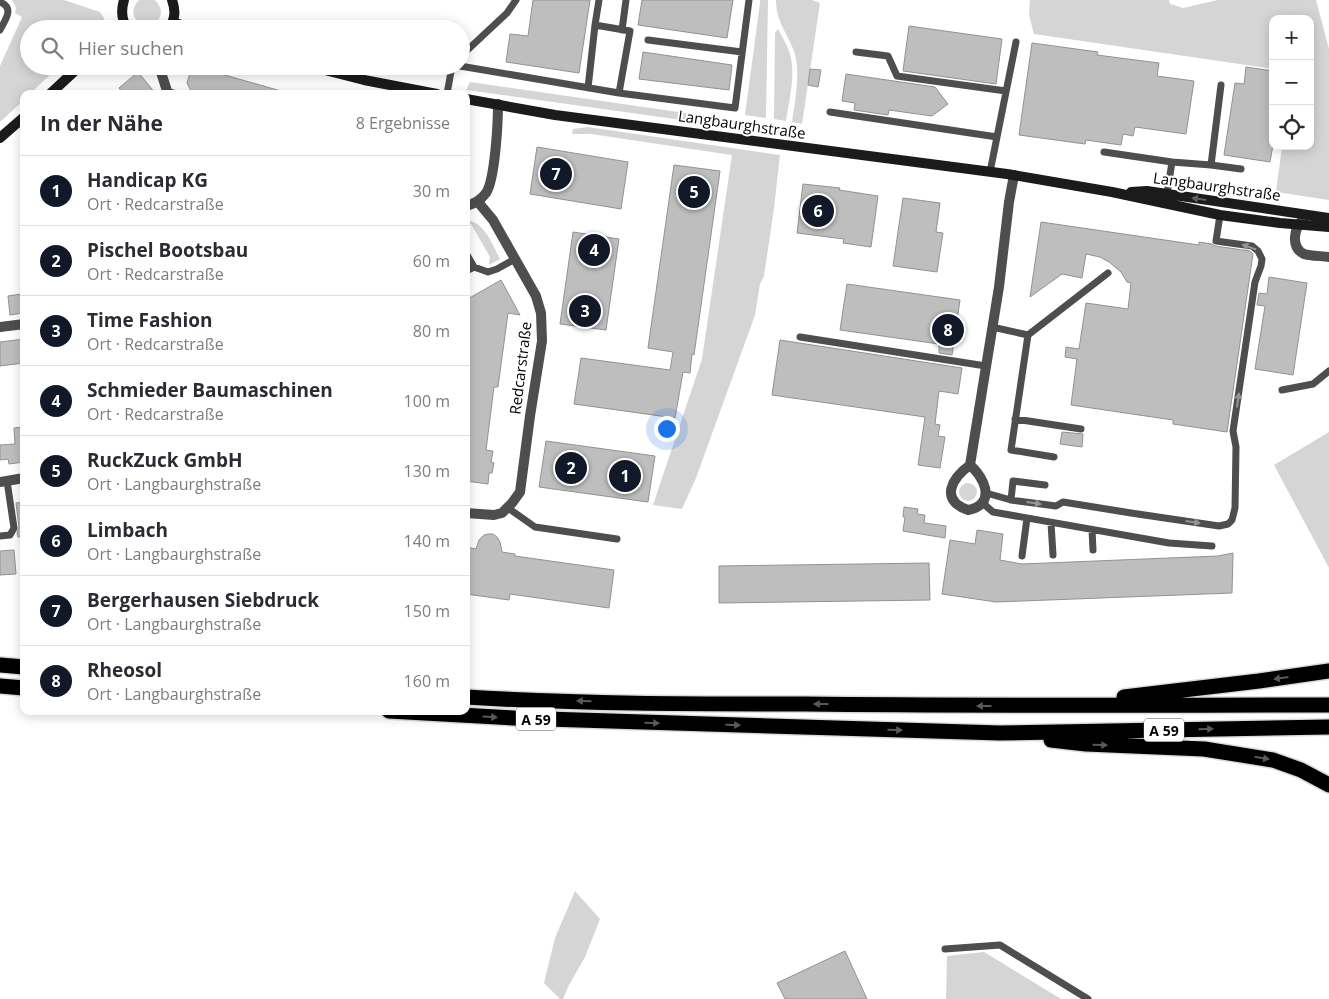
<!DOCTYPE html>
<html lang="de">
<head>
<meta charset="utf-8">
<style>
	body { margin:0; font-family:"Open Sans",sans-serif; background:#f2f2f3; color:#2b2b33 }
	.controls { position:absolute; right:15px; top:15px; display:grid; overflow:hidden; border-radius:10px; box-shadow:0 2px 12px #0003 }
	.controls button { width:45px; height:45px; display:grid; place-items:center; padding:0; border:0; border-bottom:1px solid #e1e1e2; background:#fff; color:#2b2b33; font:25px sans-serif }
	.you { position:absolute; left:666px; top:428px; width:18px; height:18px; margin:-12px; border:4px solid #fff; border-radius:50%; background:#1a73e8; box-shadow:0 0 0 8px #1a73e833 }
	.badge { display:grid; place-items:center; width:32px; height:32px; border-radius:50%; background:#111827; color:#fff; font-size:16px; font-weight:700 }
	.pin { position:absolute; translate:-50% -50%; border:2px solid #fff; box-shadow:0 1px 5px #0006 }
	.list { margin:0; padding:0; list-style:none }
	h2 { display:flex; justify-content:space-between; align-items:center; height:65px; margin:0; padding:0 20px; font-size:21px }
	h2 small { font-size:16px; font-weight:400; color:#7c7c81 }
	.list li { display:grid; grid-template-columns:32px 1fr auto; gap:15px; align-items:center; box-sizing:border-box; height:70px; padding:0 20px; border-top:1px solid #e1e1e2 }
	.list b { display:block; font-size:19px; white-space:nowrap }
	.list p { margin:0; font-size:16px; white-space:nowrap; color:#7c7c81 }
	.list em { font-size:16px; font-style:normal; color:#7c7c81 }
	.icon { flex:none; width:28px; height:28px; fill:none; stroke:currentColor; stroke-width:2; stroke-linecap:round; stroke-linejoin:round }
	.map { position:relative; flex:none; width:1329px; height:999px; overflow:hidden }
	.search { position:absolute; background:#fff; box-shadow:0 2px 12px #0003; left:20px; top:20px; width:450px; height:55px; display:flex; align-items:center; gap:12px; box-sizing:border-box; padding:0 18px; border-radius:28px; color:#7c7c81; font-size:19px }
	.panel { position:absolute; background:#fff; box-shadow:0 2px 12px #0003; left:20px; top:90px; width:450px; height:625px; border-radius:10px }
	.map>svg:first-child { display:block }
	.green { fill:#d5d5d5 }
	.building { fill:#bebebe; stroke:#929292 }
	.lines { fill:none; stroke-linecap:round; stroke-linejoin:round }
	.highway-casing { stroke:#dbdbdb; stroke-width:18 }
	.lane { stroke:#4e4e4e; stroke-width:7 }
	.street { stroke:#4e4e4e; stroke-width:10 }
	.secondary { stroke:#1b1b1b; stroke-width:10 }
	.highway { stroke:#000; stroke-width:15 }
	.oneway { fill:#5f5f5f }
	.oneway2 { fill:#959595 }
	.oneway3 { fill:#595959 }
	.labels { text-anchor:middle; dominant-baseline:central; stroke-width:4; stroke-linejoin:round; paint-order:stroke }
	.shield { fill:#fff; stroke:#4c4c4c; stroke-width:1 }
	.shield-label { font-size:14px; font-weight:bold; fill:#000 }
	.street-label { font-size:15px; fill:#000; stroke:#fff }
</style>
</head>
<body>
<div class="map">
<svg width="1329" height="999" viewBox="0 0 1329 999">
	<rect width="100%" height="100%" fill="#fff"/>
	<!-- green -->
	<path class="green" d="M12,0H64L100,12L104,18V22L99,29H29V66H59L30,94H24V100L0,122V66L22,17L15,13L16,8Z
		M139,0H155C166,11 161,24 146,26C133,23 129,10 139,0Z
		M760,0H768L766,118L745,115L760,3Z
		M776,0H812L820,3L802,124L792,122C795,101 801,71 794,51C787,33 776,21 776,0Z
		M1030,0H1169L1170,4L1183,8L1218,0H1316L1329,49V200L1276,192L1282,146H1310V19H1273V69L1034,34L1029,15Z
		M778,29C783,38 789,48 791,58C795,78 789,101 786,121L774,119L775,33Z
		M470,82L776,126L783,128V132H768L466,90Z
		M588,127L780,155L774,208L764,276L760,284L755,315L696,478L682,509L653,505L702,359L732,155L591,134H572L573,129Z
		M466,220C485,222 492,244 500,259L489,265L490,257L471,224L466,226Z
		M1329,432V568L1274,465Z
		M959 492a9 9 0 1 1 18 0a9 9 0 1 1-18 0Z
		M575,891L600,919L585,957L569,985L563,999H560L544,983L555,938Z
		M984,952L989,955L1061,999H946L947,956Z"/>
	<!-- building -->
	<path class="building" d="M533,0H590L579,73L506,62L510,34L528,36Z
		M642,0H733L727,38L638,25Z
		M909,26L1002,39L996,84L903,71Z
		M1032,43L1098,52L1097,55L1159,63L1157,76L1194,81L1186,134L1135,127L1133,136L1123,134L1121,145L1086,140L1085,144L1019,135Z
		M643,52L732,65L729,90L639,79Z
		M1246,67L1273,71V145L1270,162L1224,155L1235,83L1244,84Z
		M200,68L281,91V94L192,93L187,83L190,73Z
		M810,69L821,70L818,87L808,85Z
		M138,72L156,94H124L119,88Z
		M846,74L935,87L948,104L932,116L889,110L888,115L854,110L855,103L842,101Z
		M537,147L628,162L621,209L530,194Z
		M674,165L720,171L694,355L692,354L690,373L683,372L675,418L574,404L581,358L670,370L673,352L648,348Z
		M803,184L840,188L839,190L878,196L871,247L843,243L844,239L797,233Z
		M903,198L940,203L936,232L943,233L937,272L893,266Z
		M1041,222L1199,245V242L1212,244L1215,246L1250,251L1253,254L1227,432L1173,424V420L1071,405L1077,359L1065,357L1066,347L1079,349L1086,303L1128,309L1131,283L1127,282L1121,272L1109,262L1100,257L1086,254L1082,278L1062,274L1030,297Z
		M573,232L619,239L606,330L560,324Z
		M1269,277L1307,283L1293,375L1255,369L1265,306L1257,305L1259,293L1267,294Z
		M501,280L520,315L508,313L498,387H494L486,450L493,451L491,462L494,463L492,473H489L488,484L466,481V300Z
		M847,284L960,300L952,355L939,353V344L840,330Z
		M21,294L23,313L10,315L8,296Z
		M24,339V363L0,366V342Z
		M780,340L962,368L958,394L939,391L935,424L940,425L938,436L945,437L940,468L918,465L925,417L772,395Z
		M24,427V462L9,464L8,459L0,460V445L15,444L14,428Z
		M1062,432L1083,434L1082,447L1060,444Z
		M546,441L655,456L648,502L539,487Z
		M24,502V537H18L17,533L19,527L16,503Z
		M904,507L918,509L917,514L925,515L924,523L946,526L945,538L903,531L905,517H903Z
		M977,530L1003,534L1000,560L1022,564L1218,556L1233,553L1232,593L996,602L942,594L950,540L975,544Z
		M488,534H493L497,537L500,542L502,552L515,554V556L614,570L609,608L510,594L509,600L466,594V547L476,549L479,540L484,535Z
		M14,550L16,574L0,575V551Z
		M929,563L930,600L719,603V566Z
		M845,951L867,999H785L777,983Z"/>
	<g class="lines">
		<defs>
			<path id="highway" d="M0,665L24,667
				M0,686L24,688
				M466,697C579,704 692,704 804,704C979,706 1154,705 1329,705
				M1124,697L1259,681L1329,671
				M389,711L514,718L1000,733L1329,727
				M1051,740L1086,744L1204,749L1273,760L1301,770L1329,785"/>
		</defs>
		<!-- highway casing -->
		<use href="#highway" class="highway-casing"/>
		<!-- lane -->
		<path class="lane" d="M0,2C15,8 5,20 0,30
			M622,30L626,0
			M648,40L742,52
			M856,52L888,56L897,76L1006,91
			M461,56L507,13L516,0
			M460,66L619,93L630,31L595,25L599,0
			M588,88L595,25
			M167,91L177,94
			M619,93L735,108L749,0
			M447,94L452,66
			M830,112L997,137
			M1104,152L1172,162L1167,194
			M1172,162L1211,165L1221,85
			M1211,165L1241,169
			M990,172L1016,42
			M466,253L474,267L488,272L497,269L515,259
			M466,271L474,267
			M992,327L1028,335L1011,450L1054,457
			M1028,335L1108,273
			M800,337L986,366
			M1282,390L1313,384L1329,371
			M1015,419L1081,429
			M986,493L1011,500L1056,506L1063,502L1131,513L1219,526L1228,524L1232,520L1235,508L1236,447L1233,431L1255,282L1261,266L1262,259L1258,251L1252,246L1216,241L1220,215
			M1011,500L1013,481L1045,485
			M984,501L986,506L993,512L1169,543L1212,546
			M508,508L535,527L617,539
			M1051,523L1053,555
			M1092,530L1093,550
			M0,536L10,535L14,528L7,481
			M1022,556L1027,518
			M945,949L1000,945L1088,999"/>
		<!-- street -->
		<path class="street" d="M159,66L168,94
			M466,206C475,203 480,201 486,193C495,180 498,123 498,104
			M1304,219C1294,227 1290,247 1304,254C1310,256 1323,256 1329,257
			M0,327L24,324
			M970,465C979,473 992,491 982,503C979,507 973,509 968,510C939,500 952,478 970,465L999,287L1009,202L1014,175
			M0,482L24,478
			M466,513L494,515L502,513L512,503L520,492L530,416L542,341L541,313L536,296L493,220L478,202"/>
		<!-- secondary -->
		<path class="secondary" d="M124,0C121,10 121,20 128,29
			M173,22L192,29
			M169,29C175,19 176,11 172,0
			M309,66L364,80L437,94
			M50,94L80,66
			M466,99L555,115L1007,174L1112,192L1220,215L1280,223L1329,227
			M0,138L24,117
			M1131,192L1147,191L1329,218"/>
		<!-- highway -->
		<use href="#highway" class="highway"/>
	</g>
	<!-- one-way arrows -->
	<defs><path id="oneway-solid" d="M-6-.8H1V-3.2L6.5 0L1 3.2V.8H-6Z" transform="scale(1.25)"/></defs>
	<use class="oneway" href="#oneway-solid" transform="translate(1199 199) rotate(-172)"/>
	<g class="oneway2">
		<use href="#oneway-solid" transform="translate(1249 247) rotate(-161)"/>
		<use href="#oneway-solid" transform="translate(1238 400) rotate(-82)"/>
		<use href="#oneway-solid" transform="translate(1034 503) rotate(8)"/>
		<use href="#oneway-solid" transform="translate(1193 522) rotate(8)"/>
	</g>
	<g class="oneway3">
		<use href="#oneway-solid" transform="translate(1281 678) rotate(172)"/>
		<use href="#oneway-solid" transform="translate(584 701) rotate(-179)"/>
		<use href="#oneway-solid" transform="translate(821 704) rotate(-180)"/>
		<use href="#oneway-solid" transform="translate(984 706) rotate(-180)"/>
		<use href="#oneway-solid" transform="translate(490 717) rotate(3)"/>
		<use href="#oneway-solid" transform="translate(652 723) rotate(2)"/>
		<use href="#oneway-solid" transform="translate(733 725) rotate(2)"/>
		<use href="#oneway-solid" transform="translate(1206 729) rotate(-1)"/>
		<use href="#oneway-solid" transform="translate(895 730) rotate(2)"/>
		<use href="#oneway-solid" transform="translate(1100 745) rotate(2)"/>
		<use href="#oneway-solid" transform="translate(1262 758) rotate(9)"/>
	</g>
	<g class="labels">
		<!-- shield labels -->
		<g class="shield">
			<rect x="516" y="707.5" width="40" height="23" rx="4"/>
			<rect x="1144" y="718.5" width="40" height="23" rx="4"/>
		</g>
		<g class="shield-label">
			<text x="536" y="719">A 59</text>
			<text x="1164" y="730">A 59</text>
		</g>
		<!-- street labels -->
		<g class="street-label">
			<text transform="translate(742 124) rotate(8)">Langbaurghstraße</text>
			<text transform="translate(1217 186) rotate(8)">Langbaurghstraße</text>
			<text transform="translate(520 368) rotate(-83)">Redcarstraße</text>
		</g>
	</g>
</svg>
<div class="controls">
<button>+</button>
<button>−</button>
<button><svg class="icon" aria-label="locate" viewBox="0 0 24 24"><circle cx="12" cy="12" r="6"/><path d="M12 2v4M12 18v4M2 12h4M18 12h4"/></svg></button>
</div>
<div class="you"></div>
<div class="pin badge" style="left:625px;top:476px">1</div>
<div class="pin badge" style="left:571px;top:468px">2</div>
<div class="pin badge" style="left:585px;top:311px">3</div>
<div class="pin badge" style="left:594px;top:250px">4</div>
<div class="pin badge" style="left:694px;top:192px">5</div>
<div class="pin badge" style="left:818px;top:211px">6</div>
<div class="pin badge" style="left:556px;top:174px">7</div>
<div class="pin badge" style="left:948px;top:330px">8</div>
<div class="search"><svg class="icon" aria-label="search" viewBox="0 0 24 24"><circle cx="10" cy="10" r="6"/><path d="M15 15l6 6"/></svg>Hier suchen</div>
<section class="panel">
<h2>In der Nähe<small>8 Ergebnisse</small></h2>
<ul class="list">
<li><span class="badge">1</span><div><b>Handicap KG</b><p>Ort · Redcarstraße</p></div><em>30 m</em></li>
<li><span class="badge">2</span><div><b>Pischel Bootsbau</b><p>Ort · Redcarstraße</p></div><em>60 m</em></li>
<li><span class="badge">3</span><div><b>Time Fashion</b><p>Ort · Redcarstraße</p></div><em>80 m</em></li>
<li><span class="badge">4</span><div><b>Schmieder Baumaschinen</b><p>Ort · Redcarstraße</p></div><em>100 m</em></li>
<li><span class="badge">5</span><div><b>RuckZuck GmbH</b><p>Ort · Langbaurghstraße</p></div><em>130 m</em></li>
<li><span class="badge">6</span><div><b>Limbach</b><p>Ort · Langbaurghstraße</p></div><em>140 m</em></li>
<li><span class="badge">7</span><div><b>Bergerhausen Siebdruck</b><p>Ort · Langbaurghstraße</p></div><em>150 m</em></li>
<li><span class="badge">8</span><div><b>Rheosol</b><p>Ort · Langbaurghstraße</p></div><em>160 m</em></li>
</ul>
</section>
</div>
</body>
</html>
